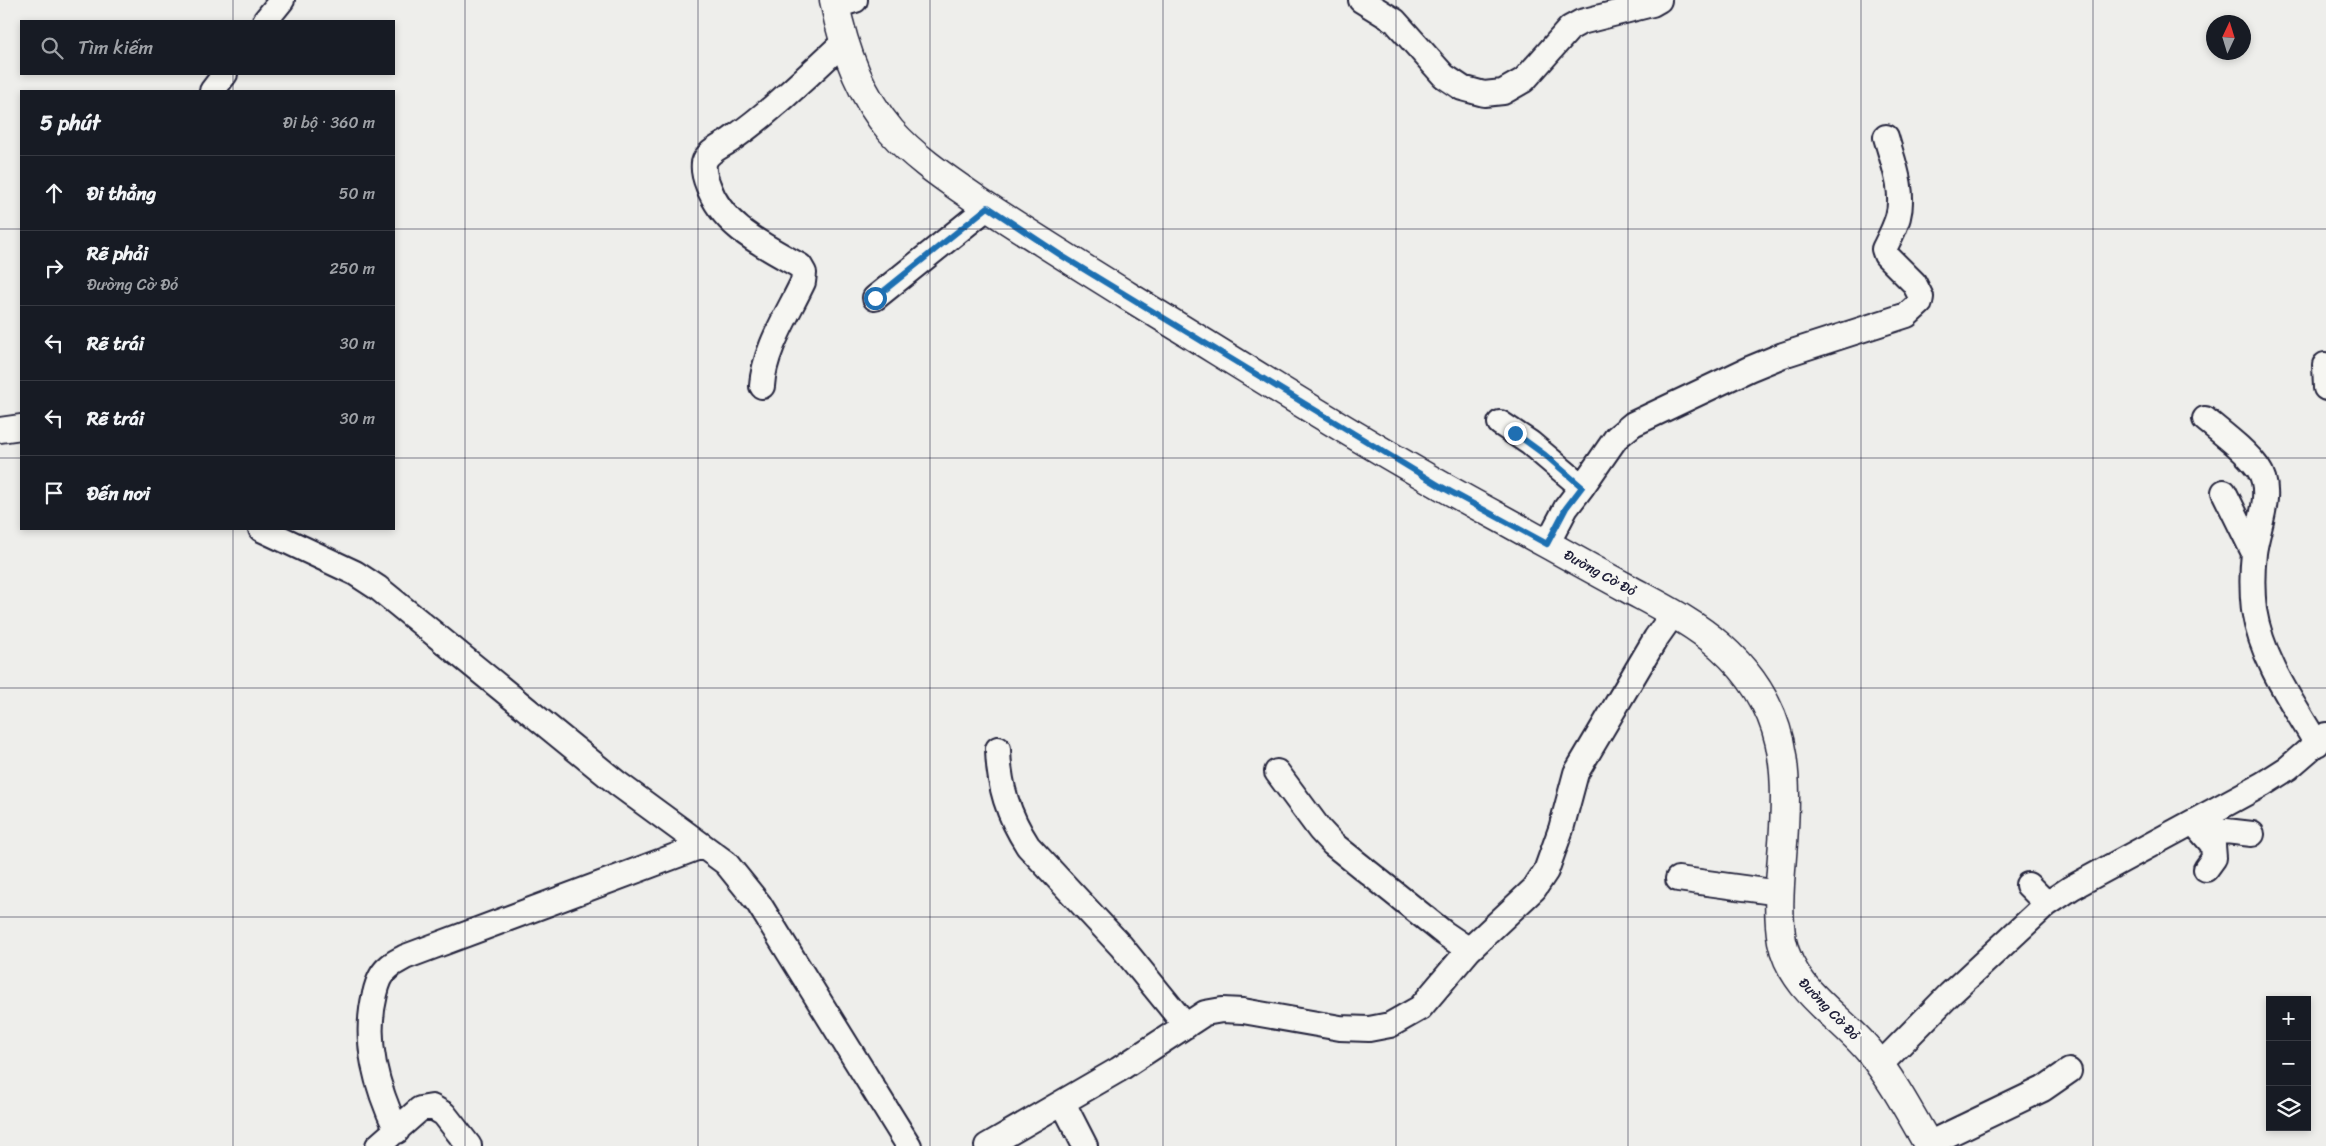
<!DOCTYPE html>
<html lang="vi">
<head>
<meta charset="utf-8">
<style>
	body { margin:0; font-family:Sriracha,sans-serif; background:#242831; color:#f1f3f6 }
	.controls { position:absolute; right:15px; bottom:15px; display:grid; overflow:hidden; border-radius:0px; box-shadow:0 2px 8px #0003 }
	.controls button { width:45px; height:45px; display:grid; place-items:center; padding:0; border:0; border-bottom:1px solid #363941; background:#171b24; color:#f1f3f6; font:25px sans-serif }
	.compass { position:absolute; left:2206px; top:15px; width:45px; height:45px; border-radius:50%; background:#171b24; box-shadow:0 2px 8px #0003; rotate:4deg }
	.stop { position:absolute; width:15px; height:15px; margin:-11px; border:4px solid #1f6fb2; border-radius:50%; background:#fff }
	.stop.end { background:#1f6fb2; border-color:#fff; box-shadow:0 1px 5px #0008 }
	.list { margin:0; padding:0; list-style:none }
	h2 { display:flex; justify-content:space-between; align-items:center; height:65px; margin:0; padding:0 20px; font-size:21px }
	h2 small { font-size:16px; font-weight:400; color:#9ea1a6 }
	.list li { display:grid; grid-template-columns:32px 1fr auto; gap:15px; align-items:center; box-sizing:border-box; height:75px; padding:0 20px; border-top:1px solid #363941 }
	.list b { display:block; font-size:19px; white-space:nowrap }
	.list p { margin:0; font-size:16px; white-space:nowrap; color:#9ea1a6 }
	.list em { font-size:16px; font-style:normal; color:#9ea1a6 }
	.icon { flex:none; width:28px; height:28px; fill:none; stroke:currentColor; stroke-width:2; stroke-linecap:round; stroke-linejoin:round }
	.map { position:relative; flex:none; width:2326px; height:1146px; overflow:hidden }
	.search { position:absolute; background:#171b24; box-shadow:0 2px 8px #0003; left:20px; top:20px; width:375px; height:55px; display:flex; align-items:center; gap:12px; box-sizing:border-box; padding:0 18px; border-radius:0px; color:#9ea1a6; font-size:19px }
	.panel { position:absolute; background:#171b24; box-shadow:0 2px 8px #0003; left:20px; top:90px; width:375px; height:440px; border-radius:0px }
	.map>svg:first-child { display:block }
	.lines { fill:none; stroke-linecap:round; stroke-linejoin:round }
	.minor-casing { stroke:#22223b; stroke-width:28 }
	.major-casing { stroke:#22223b; stroke-width:31 }
	.minor { stroke:#f6f6f2; stroke-width:24 }
	.major { stroke:#f6f6f2; stroke-width:28 }
	.route { stroke:#1f6fb2; stroke-width:6 }
	.grid { fill:none; stroke:#22223b; stroke-width:1; stroke-opacity:0.55 }
	.labels { text-anchor:middle; dominant-baseline:central; stroke-width:5; stroke-linejoin:round; paint-order:stroke }
	.street-label { font-size:14px; fill:#22223b; stroke:#f6f6f2 }
</style>
</head>
<body>
<div class="map">
<svg width="2326" height="1146" viewBox="0 0 2326 1146">
	<rect width="100%" height="100%" fill="#eeeeeb"/>
	<filter id="ink" filterUnits="userSpaceOnUse"><feTurbulence type="fractalNoise" baseFrequency=".02" numOctaves="2"/><feDisplacementMap in="SourceGraphic" scale="10" xChannelSelector="R" yChannelSelector="G"/><feConvolveMatrix kernelMatrix="1 2 1 2 8 2 1 2 1" color-interpolation-filters="sRGB"/></filter>
	<g filter="url(#ink)">
		<g class="lines">
			<defs>
				<path id="minor" d="M1361,0L1395,21L1444,76L1462,88L1484,94L1503,92L1524,80L1570,28L1581,22L1652,4L1659,0
					M835,6L855,0
					M265,21L282,0
					M212,91L225,74
					M875,298L988,207
					M2325,365L2326,388
					M762,386C764,350 788,314 803,282L804,273L800,266C765,246 722,227 708,185C705,178 703,171 704,163C707,151 723,146 732,139C772,111 808,75 844,42
					M2205,419C2223,434 2244,449 2258,468C2275,492 2257,527 2254,553C2252,571 2252,592 2254,610C2262,660 2292,702 2317,744
					M1500,423L1530,443L1582,487L1566,508L1547,544
					M0,430L21,427
					M1582,487L1616,438L1633,424L1749,369L1783,355L1907,315L1920,303L1921,297L1914,283L1886,255L1884,249C1889,239 1895,228 1898,217C1905,191 1893,162 1886,137
					M2224,492L2254,553
					M261,529L355,573L378,588L617,783L726,863L759,904L909,1146
					M998,749C999,786 1008,815 1028,846L1121,946L1186,1026
					M1277,772L1320,830L1333,844L1444,933L1469,950
					M2194,823L2213,845L2214,858L2206,869
					M2200,828L2252,834
					M1678,879L1780,893
					M2028,885L2047,904
					M1880,1065L1950,994L2047,904L2071,888L2263,784L2288,768L2326,735
					M1063,1103L1085,1146
					M397,1131C377,1088 363,1042 375,994C377,985 381,973 389,967C393,963 400,960 405,957L702,846
					M1928,1144L2043,1089L2069,1071
					M378,1146L420,1109L432,1107L444,1114L469,1146
					M987,1146L1118,1070L1205,1013L1222,1010L1243,1011L1340,1028L1369,1029L1390,1025L1420,1008L1469,950L1534,889L1546,871L1561,829L1576,773L1656,638L1673,614"/>
				<path id="major" d="M834,0C843,46 860,95 891,131C916,159 947,179 977,200C1027,233 1077,264 1128,296C1251,371 1373,450 1500,518C1542,541 1584,565 1627,588C1658,605 1693,622 1720,646C1789,707 1789,771 1782,856C1780,884 1777,913 1782,941C1792,991 1841,1016 1870,1052C1893,1081 1911,1115 1929,1146"/>
			</defs>
			<!-- minor casing -->
			<use href="#minor" class="minor-casing"/>
			<!-- major casing -->
			<use href="#major" class="major-casing"/>
			<!-- minor -->
			<use href="#minor" class="minor"/>
			<!-- major -->
			<use href="#major" class="major"/>
		</g>
	</g>
	<g class="lines" filter="url(#ink)">
		<!-- route -->
		<path class="route" d="M875,298L988,207L1062,256L1440,486L1547,544L1566,508L1582,487L1545,455L1515,433"/>
	</g>
	<!-- grid -->
	<path class="grid" d="M233,0V21M465,0V1146M698,0V1146M930,0V1146M1163,0V1146M1396,0V1146M1628,0V1146M1861,0V1146M2093,0V1146M233,74V91M0,229H21M394,229H2326M0,458H21M394,458H2326M233,529V1146M0,688H2326M0,917H2326"/>
	<g class="labels">
		<!-- street labels -->
		<g class="street-label">
			<text transform="translate(1600 573) rotate(29)">Đường Cờ Đỏ</text>
			<text transform="translate(1829 1009) rotate(46)">Đường Cờ Đỏ</text>
		</g>
	</g>
</svg>
<div class="controls">
<button>+</button>
<button>−</button>
<button><svg class="icon" aria-label="layers" viewBox="0 0 24 24"><path d="M12 4l9 5-9 5-9-5zM3 14l9 5 9-5"/></svg></button>
</div>
<svg class="compass" viewBox="-18 -18 36 36"><path d="M0-13l5 13h-10z" fill="#e53935"/><path d="M0 13l5-13h-10z" fill="#9ea1a6"/></svg>
<div class="stop" style="left:875px;top:298px"></div>
<div class="stop end" style="left:1515px;top:433px"></div>
<div class="search"><svg class="icon" aria-label="search" viewBox="0 0 24 24"><circle cx="10" cy="10" r="6"/><path d="M15 15l6 6"/></svg>Tìm kiếm</div>
<section class="panel">
<h2>5 phút<small>Đi bộ · 360 m</small></h2>
<ul class="list">
<li><svg class="icon" aria-label="ahead" viewBox="0 0 24 24"><path d="M12 20V5M6 11l6-6 6 6"/></svg><div><b>Đi thẳng</b></div><em>50 m</em></li>
<li><svg class="icon" aria-label="right" viewBox="0 0 24 24"><path d="M7 20v-9h11M14 6l5 5-5 5"/></svg><div><b>Rẽ phải</b><p>Đường Cờ Đỏ</p></div><em>250 m</em></li>
<li><svg class="icon" aria-label="left" viewBox="0 0 24 24"><path d="M17 20v-9H6M10 6l-5 5 5 5"/></svg><div><b>Rẽ trái</b></div><em>30 m</em></li>
<li><svg class="icon" aria-label="left" viewBox="0 0 24 24"><path d="M17 20v-9H6M10 6l-5 5 5 5"/></svg><div><b>Rẽ trái</b></div><em>30 m</em></li>
<li><svg class="icon" aria-label="arrive" viewBox="0 0 24 24"><path d="M6 21V4h12l-3 4 3 4H6"/></svg><div><b>Đến nơi</b></div></li>
</ul>
</section>
</div>
</body>
</html>
